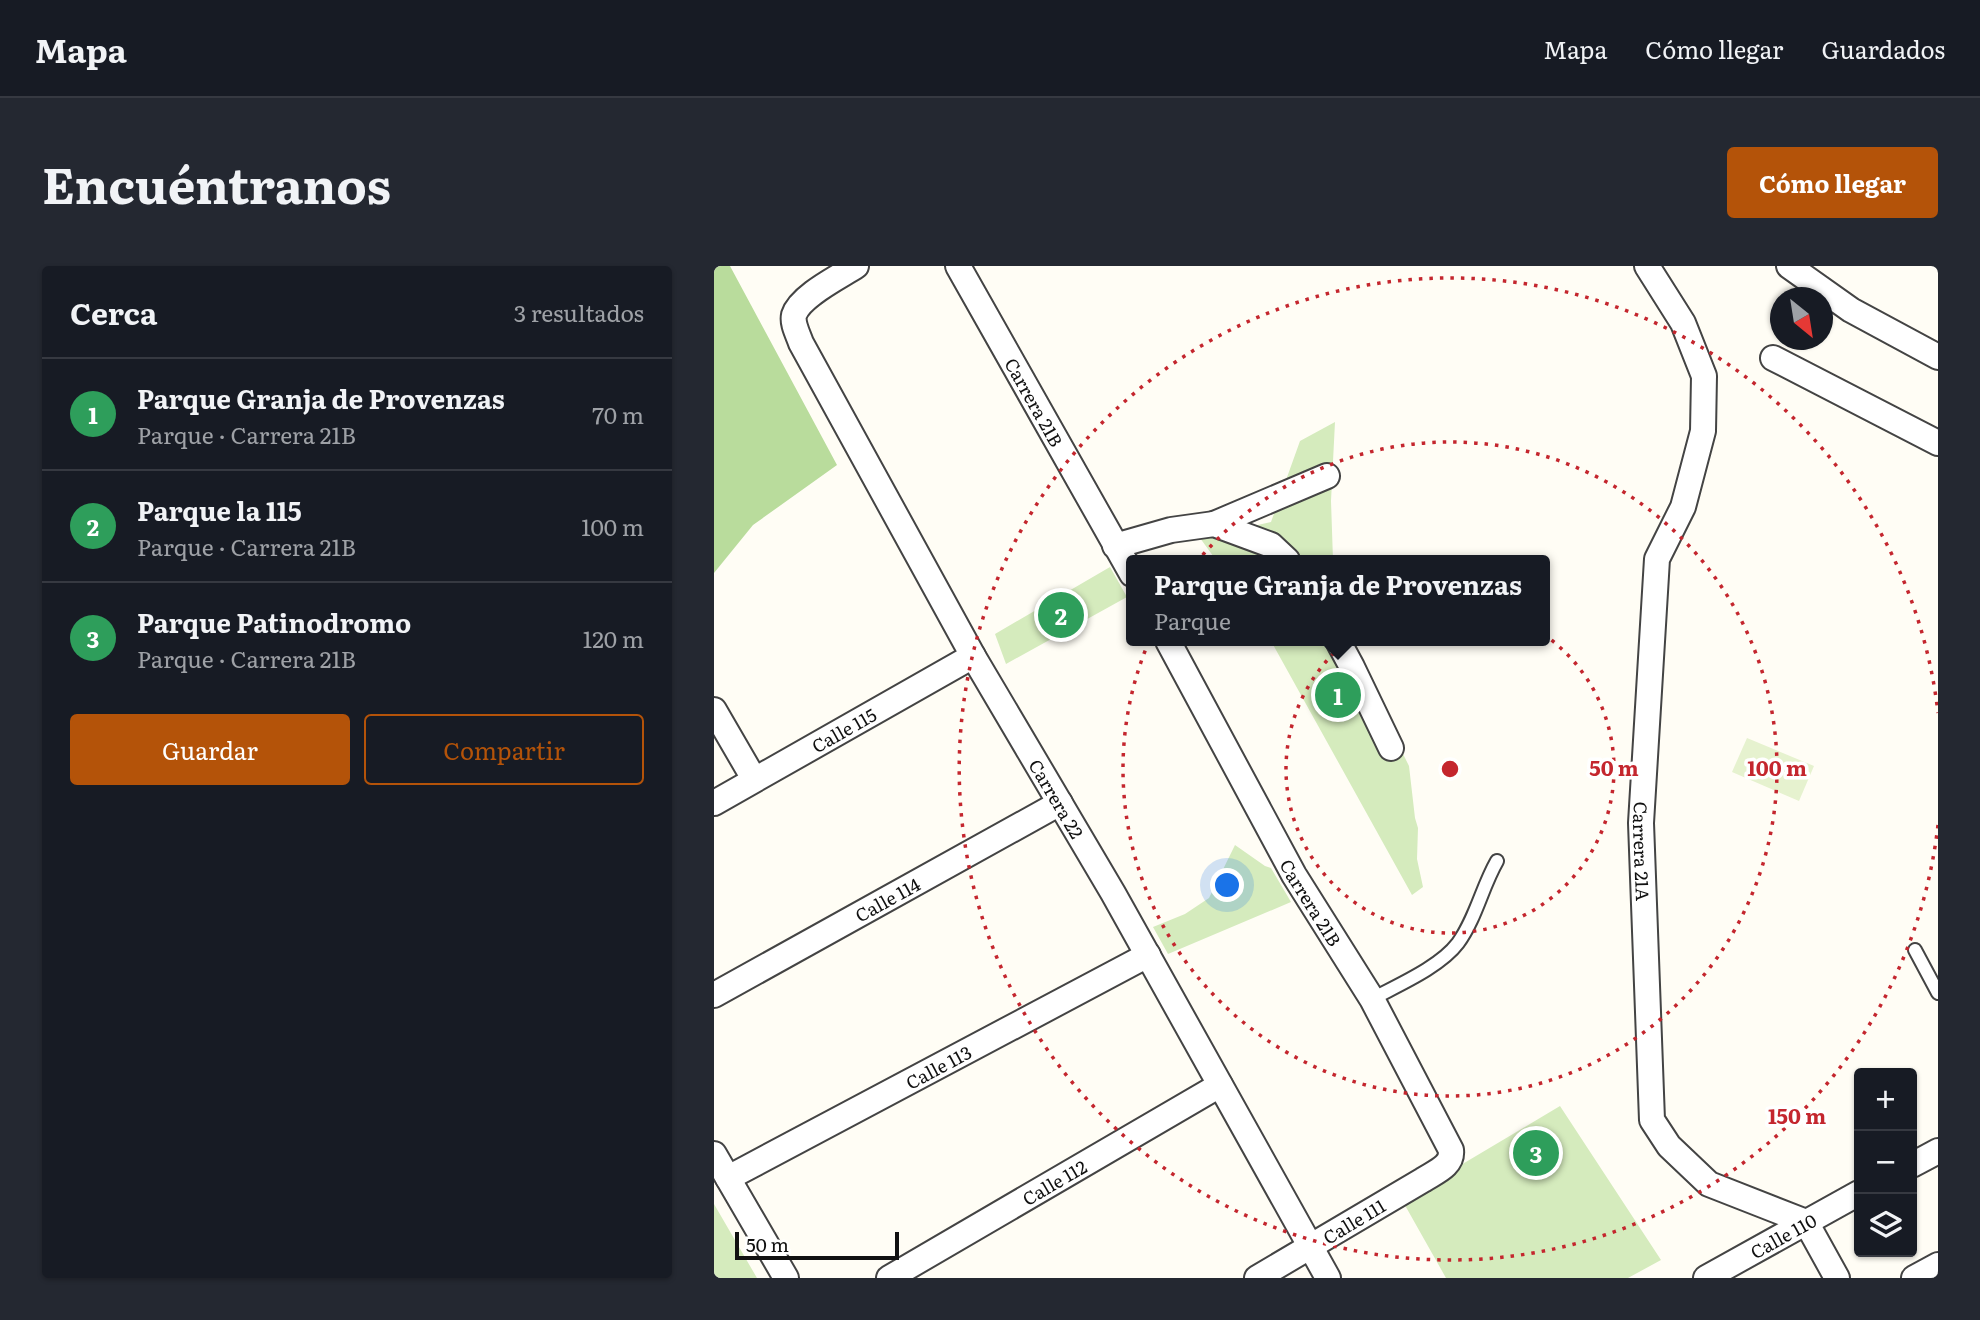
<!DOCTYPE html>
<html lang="es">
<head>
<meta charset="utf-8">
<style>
	body { margin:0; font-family:Literata,serif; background:#242831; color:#f1f3f6 }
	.controls { position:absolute; right:21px; bottom:21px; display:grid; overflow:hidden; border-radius:7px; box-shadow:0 2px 5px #0004 }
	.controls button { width:63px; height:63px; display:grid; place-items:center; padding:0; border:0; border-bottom:2px solid #363941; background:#171b24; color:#f1f3f6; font:35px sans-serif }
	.compass { position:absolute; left:1056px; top:21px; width:63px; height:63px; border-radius:50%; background:#171b24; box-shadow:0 2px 5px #0004; rotate:150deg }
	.scale { position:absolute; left:21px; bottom:18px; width:164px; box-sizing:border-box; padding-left:7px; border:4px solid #111; border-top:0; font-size:19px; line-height:24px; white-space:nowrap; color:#111; -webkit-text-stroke:5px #fff; paint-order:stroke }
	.you { position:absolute; left:514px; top:620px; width:24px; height:24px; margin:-18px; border:5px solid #fff; border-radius:50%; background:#1a73e8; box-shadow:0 0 0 10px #1a73e833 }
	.badge { display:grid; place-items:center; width:46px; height:46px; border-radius:50%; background:#b45309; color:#fff; font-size:23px; font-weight:700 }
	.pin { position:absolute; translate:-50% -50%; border:4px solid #fff; box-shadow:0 2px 7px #0006 }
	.popup { position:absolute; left:412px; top:289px; width:424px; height:91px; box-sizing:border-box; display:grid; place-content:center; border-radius:7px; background:#171b24; filter:drop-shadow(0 2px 5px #0005); font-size:23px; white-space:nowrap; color:#9ea1a6 }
	.popup b { font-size:26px; color:#f1f3f6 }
	.popup::after { content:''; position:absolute; left:50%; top:100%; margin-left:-14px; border:14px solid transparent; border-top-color:#171b24 }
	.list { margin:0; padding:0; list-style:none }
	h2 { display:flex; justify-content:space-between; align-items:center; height:91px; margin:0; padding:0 28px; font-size:30px }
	h2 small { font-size:23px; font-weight:400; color:#9ea1a6 }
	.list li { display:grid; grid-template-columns:46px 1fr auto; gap:21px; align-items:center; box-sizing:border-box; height:112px; padding:0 28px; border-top:2px solid #363941 }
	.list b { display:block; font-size:26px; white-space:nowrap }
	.list p { margin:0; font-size:23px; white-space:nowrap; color:#9ea1a6 }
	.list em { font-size:23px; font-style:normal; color:#9ea1a6 }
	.actions { display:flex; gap:14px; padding:21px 28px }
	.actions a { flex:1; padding:16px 0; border:2px solid #b45309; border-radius:7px; text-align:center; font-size:24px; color:#b45309 }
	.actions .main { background:#b45309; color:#fff }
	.icon { flex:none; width:38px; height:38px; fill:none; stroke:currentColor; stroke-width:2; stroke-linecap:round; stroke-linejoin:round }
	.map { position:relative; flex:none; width:1224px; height:1012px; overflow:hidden; border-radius:7px }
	header { display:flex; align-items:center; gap:42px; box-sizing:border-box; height:98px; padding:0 35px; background:#171b24; border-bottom:2px solid #363941 }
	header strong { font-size:33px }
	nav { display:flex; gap:38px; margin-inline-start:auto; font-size:24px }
	.intro { display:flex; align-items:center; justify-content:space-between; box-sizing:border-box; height:168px; padding:0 42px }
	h1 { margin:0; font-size:49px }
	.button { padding:18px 32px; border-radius:7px; background:#b45309; color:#fff; font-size:24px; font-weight:700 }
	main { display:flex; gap:42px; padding:0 42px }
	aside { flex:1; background:#171b24; border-radius:7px; box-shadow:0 2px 5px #0004 }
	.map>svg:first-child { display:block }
	.green { fill:#d5ebbd }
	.forest { fill:#b9dc9c }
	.pitch { fill:#e6f2cf }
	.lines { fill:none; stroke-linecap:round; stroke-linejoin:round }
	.lane-casing { stroke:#444; stroke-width:16 }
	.street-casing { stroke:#444; stroke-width:28 }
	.lane { stroke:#fff; stroke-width:12 }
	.street { stroke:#fff; stroke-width:24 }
	.ring { fill:none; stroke:#c4262e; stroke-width:3.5; stroke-dasharray:3.5 7 }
	.labels { text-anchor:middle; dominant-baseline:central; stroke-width:7; stroke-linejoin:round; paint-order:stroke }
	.street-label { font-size:18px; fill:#111; stroke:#fff }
	.centre { fill:#c4262e; stroke:#fff; stroke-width:3.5 }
	.ring-label { font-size:21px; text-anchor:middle; font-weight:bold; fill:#c4262e; stroke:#fff; stroke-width:7; stroke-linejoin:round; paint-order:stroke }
</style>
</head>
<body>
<header>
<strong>Mapa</strong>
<nav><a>Mapa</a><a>Cómo llegar</a><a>Guardados</a></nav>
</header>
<div class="intro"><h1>Encuéntranos</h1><a class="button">Cómo llegar</a></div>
<main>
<aside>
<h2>Cerca<small>3 resultados</small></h2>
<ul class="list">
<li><span class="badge" style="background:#2e9e5b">1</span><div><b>Parque Granja de Provenzas</b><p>Parque · Carrera 21B</p></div><em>70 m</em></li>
<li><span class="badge" style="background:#2e9e5b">2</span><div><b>Parque la 115</b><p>Parque · Carrera 21B</p></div><em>100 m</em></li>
<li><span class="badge" style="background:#2e9e5b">3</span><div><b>Parque Patinodromo</b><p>Parque · Carrera 21B</p></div><em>120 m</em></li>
</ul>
<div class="actions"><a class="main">Guardar</a><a>Compartir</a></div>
</aside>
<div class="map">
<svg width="1224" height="1012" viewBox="0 0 1224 1012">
	<rect width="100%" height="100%" fill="#fffdf5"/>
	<!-- green -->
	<path class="green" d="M621,156L617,235L619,294H502L486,272L557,256L586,175Z
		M396,301L413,331L292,398L281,368Z
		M557,375H633L695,500L701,552L704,562L703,593L709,621L698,629Z
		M521,579L551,600L557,602L577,636L454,688L439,661L471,648L495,632Z
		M846,840L947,994L914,1012H732L688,934Z
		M0,938L43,1012H0Z"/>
	<!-- forest -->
	<path class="forest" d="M0,0H16L123,199L39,259L0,307Z"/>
	<!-- pitch -->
	<path class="pitch" d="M1033,472L1100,500L1085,535L1018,506Z"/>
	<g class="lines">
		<defs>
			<path id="lane" d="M1201,684L1224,727
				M658,733C684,719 726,701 744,677C762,652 768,621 783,595"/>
			<g id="street">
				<path id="s1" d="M142,0C125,11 86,30 80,49C78,58 84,68 87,77L259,390L399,627L614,1012"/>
				<path id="s2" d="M244,0L418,308"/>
				<path id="s3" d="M933,0L969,57L990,110L989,165L969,241L943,293L927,557L938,854L955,880L995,918L1092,956L1123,1012"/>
				<path d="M1075,0L1137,44L1224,91"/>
				<path d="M1059,92L1224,177"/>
				<path d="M500,258L613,210"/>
				<path d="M401,280L457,264L500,258L557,279L573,294"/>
				<path id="s4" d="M454,375L580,609L658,733L737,884C739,900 721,906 709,914L543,1012"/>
				<path d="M624,375L638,401L677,482"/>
				<path d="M0,444L40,513"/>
				<path id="s5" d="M0,537L259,390"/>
				<path id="s6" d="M0,729L346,537"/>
				<path d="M0,888L72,1012"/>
				<path d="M1198,899L1224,885"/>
				<path id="s7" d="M14,912L434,689"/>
				<path id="s8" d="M175,1012L506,819"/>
				<path id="s9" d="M992,1012L1145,927"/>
				<path d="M1200,1012L1224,999"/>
			</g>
		</defs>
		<!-- lane casing -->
		<use href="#lane" class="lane-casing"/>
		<!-- street casing -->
		<use href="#street" class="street-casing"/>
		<!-- lane -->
		<use href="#lane" class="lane"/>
		<!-- street -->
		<use href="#street" class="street"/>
	</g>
	<!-- distance rings -->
	<g class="ring">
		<circle cx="736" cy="503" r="164"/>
		<circle cx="736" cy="503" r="327"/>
		<path d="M1224 559A491 491 0 1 1 1224 447"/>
	</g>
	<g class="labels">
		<!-- street labels -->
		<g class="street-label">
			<text stroke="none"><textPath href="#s2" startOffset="156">Carrera 21B</textPath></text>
			<text stroke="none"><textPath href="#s5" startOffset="149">Calle 115</textPath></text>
			<text stroke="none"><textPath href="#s1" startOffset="632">Carrera 22</textPath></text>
			<text stroke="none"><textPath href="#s3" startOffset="609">Carrera 21A</textPath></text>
			<text stroke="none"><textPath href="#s6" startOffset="198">Calle 114</textPath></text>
			<text stroke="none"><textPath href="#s4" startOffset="298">Carrera 21B</textPath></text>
			<text stroke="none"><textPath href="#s7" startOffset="238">Calle 113</textPath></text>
			<text stroke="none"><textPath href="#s8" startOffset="191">Calle 112</textPath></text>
			<text transform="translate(640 955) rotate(-31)">Calle 111</text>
			<text stroke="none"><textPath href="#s9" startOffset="88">Calle 110</textPath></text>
		</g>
	</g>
	<circle cx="736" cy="503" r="10" class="centre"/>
	<g class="ring-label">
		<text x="900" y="510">50 m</text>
		<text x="1063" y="510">100 m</text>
		<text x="1083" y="858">150 m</text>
	</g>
</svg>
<div class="controls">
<button>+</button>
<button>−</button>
<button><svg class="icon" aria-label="layers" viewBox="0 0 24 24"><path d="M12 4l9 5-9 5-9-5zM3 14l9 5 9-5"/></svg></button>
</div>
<svg class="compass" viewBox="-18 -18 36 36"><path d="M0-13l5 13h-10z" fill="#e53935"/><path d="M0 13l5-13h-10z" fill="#9ea1a6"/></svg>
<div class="scale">50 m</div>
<div class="you"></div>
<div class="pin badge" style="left:624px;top:429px;background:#2e9e5b">1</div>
<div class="popup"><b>Parque Granja de Provenzas</b>Parque</div>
<div class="pin badge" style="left:347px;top:349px;background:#2e9e5b">2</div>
<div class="pin badge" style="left:822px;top:887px;background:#2e9e5b">3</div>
</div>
</main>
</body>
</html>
